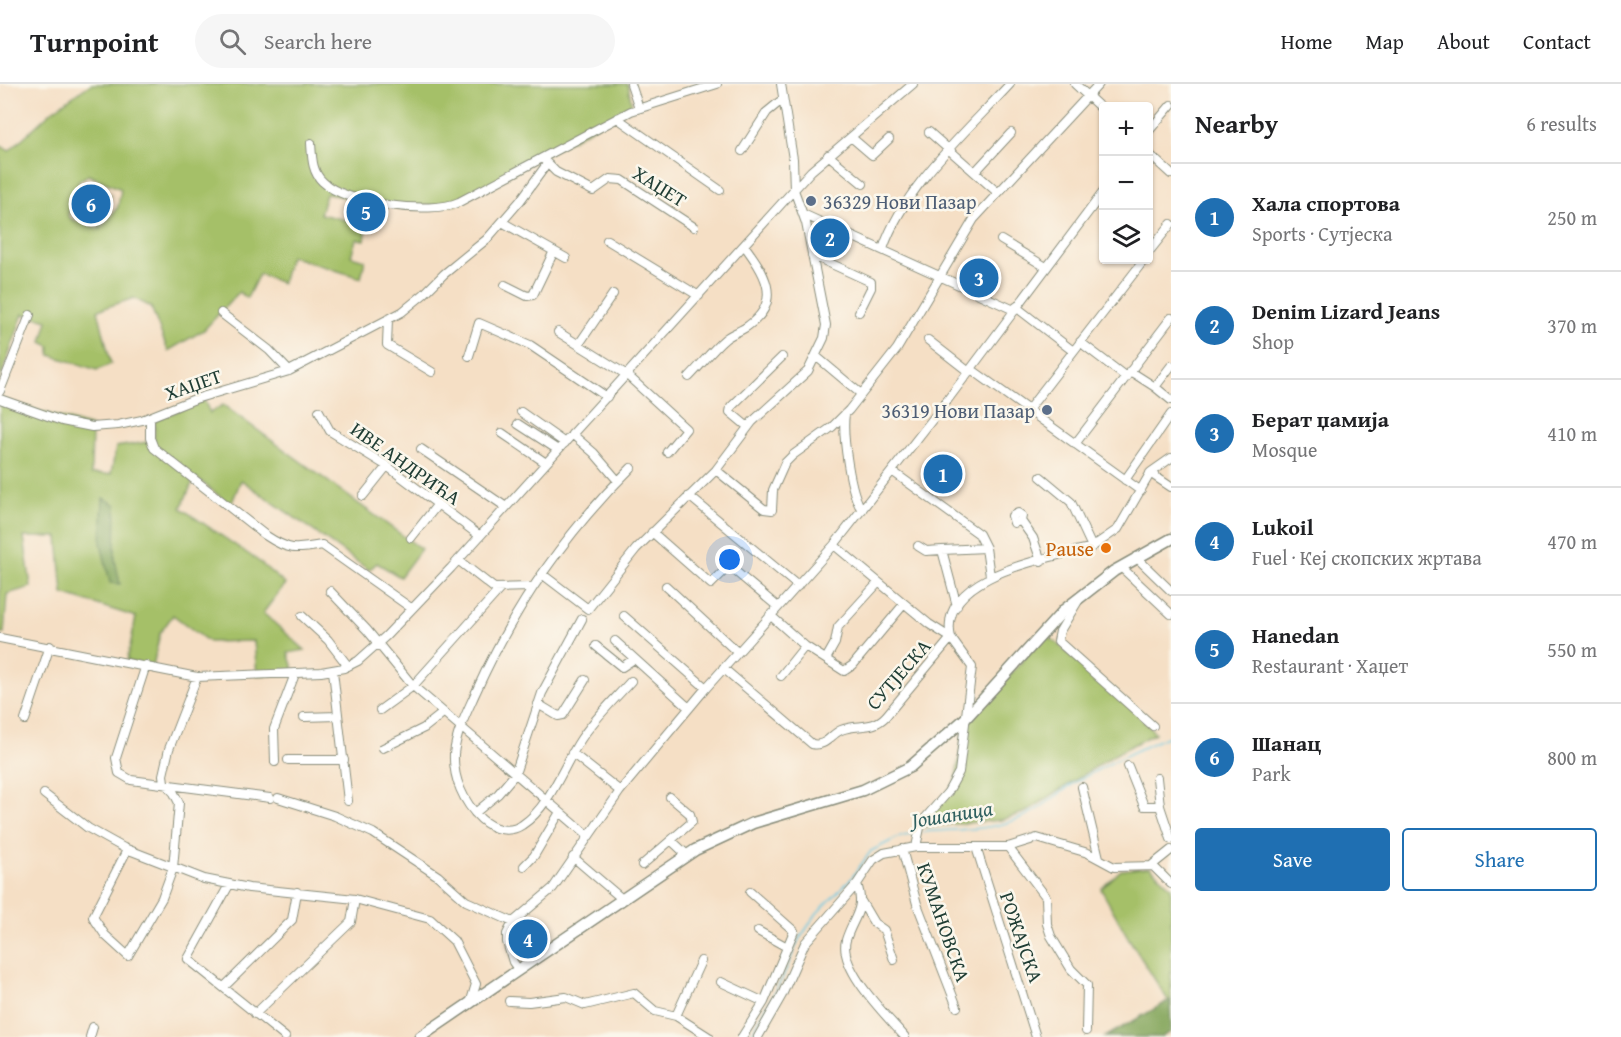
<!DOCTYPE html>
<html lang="en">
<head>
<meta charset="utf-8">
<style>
	body { margin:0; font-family:"Gentium Book Plus",serif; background:#f6f6f6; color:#202124 }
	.controls { position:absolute; right:18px; top:18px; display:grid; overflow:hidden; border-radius:6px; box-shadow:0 2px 4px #0004 }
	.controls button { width:54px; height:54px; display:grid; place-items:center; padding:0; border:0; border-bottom:2px solid #e0e0e0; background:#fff; color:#202124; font:30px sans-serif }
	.you { position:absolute; left:730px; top:476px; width:21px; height:21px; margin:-15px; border:4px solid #fff; border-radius:50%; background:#1a73e8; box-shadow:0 0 0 9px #1a73e833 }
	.badge { display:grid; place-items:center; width:39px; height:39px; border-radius:50%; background:#1f6fb2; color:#fff; font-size:20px; font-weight:700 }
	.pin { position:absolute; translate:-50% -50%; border:3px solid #fff; box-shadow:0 2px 6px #0006 }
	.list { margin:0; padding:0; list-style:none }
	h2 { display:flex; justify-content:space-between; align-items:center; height:78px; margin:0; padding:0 24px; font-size:26px }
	h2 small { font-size:20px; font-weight:400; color:#757577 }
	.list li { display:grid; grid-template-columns:39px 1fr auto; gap:18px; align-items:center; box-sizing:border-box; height:108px; padding:0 24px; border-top:2px solid #e0e0e0 }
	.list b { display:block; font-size:22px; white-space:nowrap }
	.list p { margin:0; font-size:20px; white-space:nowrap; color:#757577 }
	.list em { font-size:20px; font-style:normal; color:#757577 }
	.actions { display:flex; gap:12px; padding:18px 24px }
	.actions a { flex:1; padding:14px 0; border:2px solid #1f6fb2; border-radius:6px; text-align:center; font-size:21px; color:#1f6fb2 }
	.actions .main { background:#1f6fb2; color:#fff }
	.icon { flex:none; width:33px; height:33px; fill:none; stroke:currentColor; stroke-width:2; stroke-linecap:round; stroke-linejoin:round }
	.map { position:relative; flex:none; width:1171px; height:953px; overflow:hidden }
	header { display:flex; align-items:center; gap:36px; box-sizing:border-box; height:84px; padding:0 30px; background:#fff; border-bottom:2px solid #e0e0e0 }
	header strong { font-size:28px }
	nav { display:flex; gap:33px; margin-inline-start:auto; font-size:21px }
	.search { width:420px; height:54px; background:#f6f6f6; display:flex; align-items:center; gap:15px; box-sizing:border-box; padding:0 21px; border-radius:33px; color:#757577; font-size:22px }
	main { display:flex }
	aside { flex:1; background:#fff }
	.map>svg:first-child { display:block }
	.green { fill:#a5c067; stroke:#627e4e; stroke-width:1.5; fill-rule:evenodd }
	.forest { fill:#84a65c; stroke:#527248; stroke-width:1.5 }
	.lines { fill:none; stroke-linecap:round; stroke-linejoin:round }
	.stream { stroke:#64c7e2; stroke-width:1.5 }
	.minor-casing { stroke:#8a8e7c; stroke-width:10 }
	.major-casing { stroke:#8a8e7c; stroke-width:13 }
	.minor { stroke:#fff; stroke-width:8 }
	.major { stroke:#fff; stroke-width:10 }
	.service-dot { fill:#5c6f8a; stroke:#fbf7ec; stroke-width:2 }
	.food-dot { fill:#e8710a; stroke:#fbf7ec; stroke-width:2 }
	.labels { text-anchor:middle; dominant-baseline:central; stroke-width:5; stroke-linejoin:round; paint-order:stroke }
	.street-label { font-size:20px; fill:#1f3d34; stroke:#fbf7ec }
	.service-label { font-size:20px; fill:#4e5e75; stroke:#fbf7ec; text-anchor:start }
	.food-label { font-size:20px; fill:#c56008; stroke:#fbf7ec; text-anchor:end }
	.water-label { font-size:21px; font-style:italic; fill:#306060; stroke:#fbf7ec }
</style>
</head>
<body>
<header>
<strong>Turnpoint</strong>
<div class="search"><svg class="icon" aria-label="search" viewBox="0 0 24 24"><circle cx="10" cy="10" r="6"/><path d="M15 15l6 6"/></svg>Search here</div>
<nav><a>Home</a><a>Map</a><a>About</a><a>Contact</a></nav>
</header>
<main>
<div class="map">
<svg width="1171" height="953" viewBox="0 0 1171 953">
	<rect width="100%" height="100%" fill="#fbf7ec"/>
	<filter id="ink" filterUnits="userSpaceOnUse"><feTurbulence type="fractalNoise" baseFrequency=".0167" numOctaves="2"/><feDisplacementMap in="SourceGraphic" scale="12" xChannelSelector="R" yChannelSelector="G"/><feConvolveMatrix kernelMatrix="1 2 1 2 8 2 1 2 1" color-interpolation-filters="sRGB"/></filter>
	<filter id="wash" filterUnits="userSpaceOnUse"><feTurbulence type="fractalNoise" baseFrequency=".008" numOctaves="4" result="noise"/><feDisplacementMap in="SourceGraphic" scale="24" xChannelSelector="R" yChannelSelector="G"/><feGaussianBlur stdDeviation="1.35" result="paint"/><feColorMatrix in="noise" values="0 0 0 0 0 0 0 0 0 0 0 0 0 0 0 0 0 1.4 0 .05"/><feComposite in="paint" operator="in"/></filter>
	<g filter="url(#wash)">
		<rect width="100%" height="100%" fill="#f5dfc5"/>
		<!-- green -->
		<path class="green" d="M91,0H628L632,22L455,121L404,122L326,110L320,130L367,141L365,156L356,155L351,172L365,176L361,194L290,172L282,199L259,190L247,214L239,208L204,246L168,267L151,223L134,214L98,226L111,280L97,286L50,271V262L42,258L48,236L23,230L0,296V61L9,67L52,27ZM88,91L121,105L118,123L100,145L71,135L68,131L79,97Z
			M83,100L94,101L111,111L100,142L72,129Z
			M0,315L92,343L91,390H111L116,363L154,357L155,336L204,316L210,329L223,321L421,465L400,493L377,479L369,486L241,396L231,421L195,393L181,424L257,476L285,500L263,529L305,566L288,569L295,590L257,591L254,557L209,558L173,531L160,549L153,582L127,577L136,533L63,510L58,453H24L31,503L7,510L4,549H0Z
			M1046,550L1132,624L1155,649L1114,671L1026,728L1001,736L919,743L955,699L964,643Z
			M1150,783L1171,803V921L1129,855L1101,805L1121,786Z"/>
		<!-- forest -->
		<path class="forest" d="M103,414L116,421L115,476L120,500L110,499L101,459Z
			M1170,916L1171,948L1162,953H1105Z"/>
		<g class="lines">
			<!-- stream -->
			<path class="stream" d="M923,748C954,745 989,747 1018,735C1040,727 1056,710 1076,698C1106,680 1139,665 1171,651
				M750,953L783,893L798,857L817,829L850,796L871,767L897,754L915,749"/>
		</g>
	</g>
	<g filter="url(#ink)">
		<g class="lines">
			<defs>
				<path id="minor" d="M631,0L639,24
					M1075,0L1104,27
					M617,34L720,106
					M929,48L997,108
					M1148,48L1171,21
					M851,53L872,71L889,55
					M311,59C312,74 312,88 323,98C345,120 431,131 459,118L631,27L717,0
					M742,67L767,28L783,15
					M1148,69L1171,90
					M828,71L863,100
					M545,77L556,88L593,107L610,95L622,96L694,143
					M975,88L1011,49
					M803,130L1014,226
					M502,138L566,174
					M607,156L699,212
					M1001,156L1046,183
					M883,165C904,102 966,48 1010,0
					M1148,169L1171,140
					M812,171L871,198V204L859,228
					M505,201L527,212L533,211L554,167
					M1016,223L1073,267
					M221,229L269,266L289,287
					M388,235L387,261L432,288
					M558,248L627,291L686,345L667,368
					M928,256L969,288
					M1080,258L1126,293
					M579,260L613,210
					M469,272L479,239L530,261L607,313
					M817,273L861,310
					M1171,282L1155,303L1171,316
					M971,285L1141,407
					M1130,287L1155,303
					M689,293C701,281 712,266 725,255C732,249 742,247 749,241C784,216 763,187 744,161
					M0,307L30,231
					M0,315L62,337L92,343L118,341L142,336L195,315L289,287L402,228L424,210L444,190L487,155L520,117L547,80
					M1028,326L1144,176
					M319,327L330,347L387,382L480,452
					M521,328L565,359
					M845,330C842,350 850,410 862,426
					M150,333V354L154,364L265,451C289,467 295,466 322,461L411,524
					M518,340L558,366
					M748,343L730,328L731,323L782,273
					M502,349L546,379
					M572,350L594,369L618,397
					M1075,360L1171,234
					M421,365L506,423
					M716,386L764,425L772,426L773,406L785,379L793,371L832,343L849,326L897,265L974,135L1099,0
					M892,387L979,450L986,464L990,492
					M1150,389L1171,403
					M1041,393L1071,418L1092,463
					M1125,396L1171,330
					M363,412L387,382
					M689,412L798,502
					M1021,437L1014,439L1012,432L1018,429L1022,432L1021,437L1033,454L1041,477
					M652,448L711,500L729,482L778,523
					M411,454L438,420
					M834,461L929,540L951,554L972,583L959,688L948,708L921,739L916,763
					M918,462L926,467L942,466L957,522
					M942,466L986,464
					M1136,473L1171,507
					M458,476L494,504L531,503
					M1121,483L1171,530
					M542,490L588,525L636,465L716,386L752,338L808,287L824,254L826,241L806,139L794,106L793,75L781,0
					M666,502L737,568
					M330,507L367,546L413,602L587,751
					M1078,517L1060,547L1058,557L1153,642
					M770,531L805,562L844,587L853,581L904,520
					M302,532L328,556L348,582
					M624,532L706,604
					M0,554L197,593L321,588L344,584L358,577L386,552L451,484L811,87L913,0
					M615,557L689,624
					M596,562L622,583L634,575
					M826,575L835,559L838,543L878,499
					M146,581L116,674L119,689L131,696L270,714
					M723,584L812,660C826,663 830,651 841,646C857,639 872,647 886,632L951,554C936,490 1051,474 1092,463L1118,445L1151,388L1171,374
					M333,587L348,717
					M781,592L805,562
					M631,597C614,616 595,634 581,655C563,682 550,723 522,741C509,750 492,745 481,735C463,718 453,694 454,670C456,649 467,628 475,610C513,525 565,449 631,384
					M538,620L558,632L563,631L585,596
					M380,626L413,602L500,505
					M304,633L338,632
					M25,636L50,562
					M383,664L424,644L443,629
					M572,669L620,707
					M288,676H344
					M275,678L274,645L295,590
					M1128,682L1144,722H1160
					M1157,694L1160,722L1171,755
					M1082,703L1099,774
					M44,710L88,744L124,764L204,795L249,804L355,815L430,835L454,857L476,900L470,920
					M278,714L335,732L373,749L438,792L466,817L513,838
					M475,729L498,710L515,690L542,609L582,535
					M672,757L687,771
					M976,763L1036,953
					M1008,763L1046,813L1047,840L1051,852L1071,885L1087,901L1086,947
					M902,765L917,820L957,923
					M127,766L93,833L105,851L128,872L162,814L173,784L179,719L174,709L164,698L163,691L169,665L197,593
					M573,773L621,814
					M642,781L692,738L690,730L670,713
					M524,782L534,772L560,728
					M1151,782L1171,766
					M857,800C866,826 853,833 846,856C838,885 887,932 905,953
					M229,801L188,875L285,953
					M861,817L874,839L884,846L894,876
					M758,847L787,863
					M518,885L513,878L507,858V850L513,838L553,804L620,707L706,604L834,461L946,318L1104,107
					M721,898L764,918
					M224,903L292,836L297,808
					M509,917L529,918L566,913L585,921L634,909L655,927L676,932L709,953
					M255,930L351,838L355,815
					M676,932L701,877
					M90,953L93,943
					M742,953L764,918L794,847L750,808
					M758,953L782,911L805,859L857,800L873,776L884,769L916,763H1008L1037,754L1088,769L1114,783L1153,782L1171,800"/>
				<path id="major" d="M420,953L695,766L753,739L863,706L910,683L966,634L1064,526L1114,487L1171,455"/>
			</defs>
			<!-- minor casing -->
			<use href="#minor" class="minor-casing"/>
			<!-- major casing -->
			<use href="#major" class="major-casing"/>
			<!-- minor -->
			<use href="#minor" class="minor"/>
			<!-- major -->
			<use href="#major" class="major"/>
		</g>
	</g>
	<!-- markers -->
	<g class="service-dot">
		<circle cx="811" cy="117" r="6"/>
		<circle cx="1047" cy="326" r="6"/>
	</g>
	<circle class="food-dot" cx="1106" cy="464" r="6"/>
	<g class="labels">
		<!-- street labels -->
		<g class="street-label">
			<text transform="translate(660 102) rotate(32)">ХАЏЕТ</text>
			<text transform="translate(193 300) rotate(-19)">ХАЏЕТ</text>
			<text transform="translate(406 379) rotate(35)">ИВЕ АНДРИЋА</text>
			<text transform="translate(898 590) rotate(-49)">СУТЈЕСКА</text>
			<text transform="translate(944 838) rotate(71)">КУМАНОВСКА</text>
			<text transform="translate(1022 853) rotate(71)">РОЖАЈСКА</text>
		</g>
		<!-- service labels -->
		<g class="service-label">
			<text x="823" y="117">36329 Нови Пазар</text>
			<text x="1035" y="326" text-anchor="end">36319 Нови Пазар</text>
		</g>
		<!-- food labels -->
		<g class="food-label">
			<text x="1094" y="464">Pause</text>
		</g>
		<!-- water labels -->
		<g class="water-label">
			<text transform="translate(952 730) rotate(-9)">Јошаница</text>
		</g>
	</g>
</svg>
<div class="controls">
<button>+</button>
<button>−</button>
<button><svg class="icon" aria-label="layers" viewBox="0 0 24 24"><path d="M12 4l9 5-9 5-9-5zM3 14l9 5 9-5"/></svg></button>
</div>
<div class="you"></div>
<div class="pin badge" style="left:943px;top:390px">1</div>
<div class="pin badge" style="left:830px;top:154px">2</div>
<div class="pin badge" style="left:979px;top:194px">3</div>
<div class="pin badge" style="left:528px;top:855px">4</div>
<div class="pin badge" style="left:366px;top:128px">5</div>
<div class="pin badge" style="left:91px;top:120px">6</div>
</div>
<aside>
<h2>Nearby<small>6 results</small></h2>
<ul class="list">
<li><span class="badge">1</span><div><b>Хала спортова</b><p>Sports · Сутјеска</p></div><em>250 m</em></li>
<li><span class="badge">2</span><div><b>Denim Lizard Jeans</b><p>Shop</p></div><em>370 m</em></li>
<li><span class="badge">3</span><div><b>Берат џамија</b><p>Mosque</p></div><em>410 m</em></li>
<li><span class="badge">4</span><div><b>Lukoil</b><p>Fuel · Кеј скопских жртава</p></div><em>470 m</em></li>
<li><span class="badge">5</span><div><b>Hanedan</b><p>Restaurant · Хаџет</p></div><em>550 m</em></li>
<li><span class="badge">6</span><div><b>Шанац</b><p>Park</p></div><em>800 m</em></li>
</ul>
<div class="actions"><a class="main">Save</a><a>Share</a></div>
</aside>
</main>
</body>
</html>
